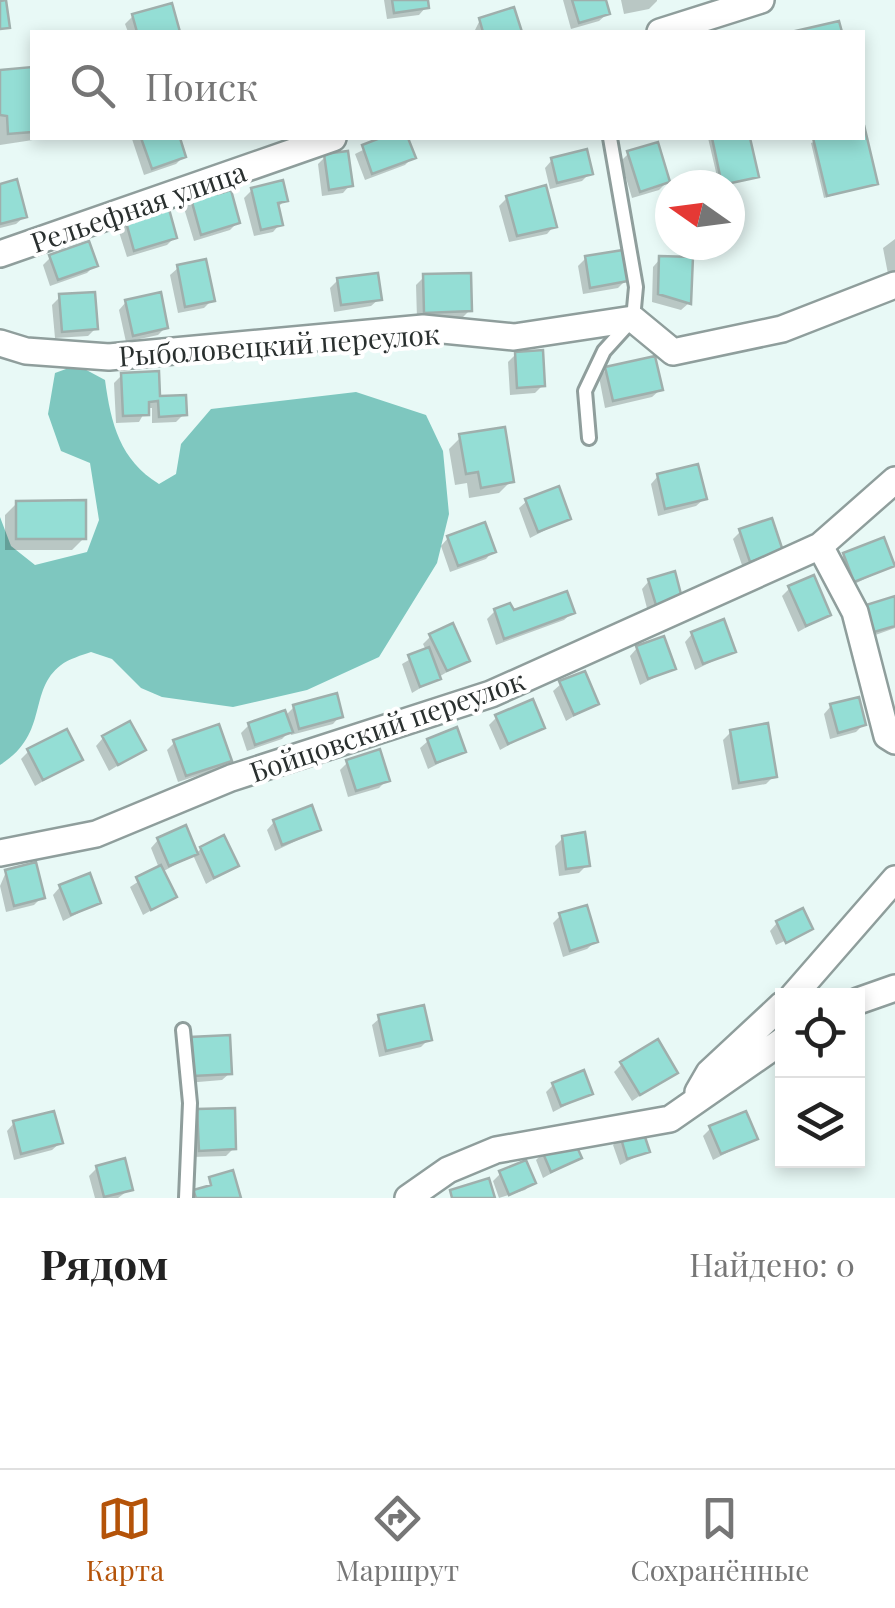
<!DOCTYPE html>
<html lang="ru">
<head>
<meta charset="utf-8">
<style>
	body { margin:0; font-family:"Playfair Display",serif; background:#f6f6f6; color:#222 }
	.controls { position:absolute; right:30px; bottom:30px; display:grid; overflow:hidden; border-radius:0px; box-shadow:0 5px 15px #0003 }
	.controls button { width:90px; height:90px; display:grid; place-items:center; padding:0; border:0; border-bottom:2px solid #e0e0e0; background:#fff; color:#222; font:50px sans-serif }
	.compass { position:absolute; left:655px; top:170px; width:90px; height:90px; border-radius:50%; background:#fff; box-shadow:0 5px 15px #0003; rotate:284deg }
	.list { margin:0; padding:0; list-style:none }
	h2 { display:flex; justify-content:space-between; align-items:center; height:130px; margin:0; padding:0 40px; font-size:42px }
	h2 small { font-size:32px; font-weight:400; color:#767676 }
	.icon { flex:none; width:55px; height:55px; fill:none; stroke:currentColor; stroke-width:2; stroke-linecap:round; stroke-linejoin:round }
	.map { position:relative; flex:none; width:895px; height:1198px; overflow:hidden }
	.search { position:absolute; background:#fff; box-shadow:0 5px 15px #0003; left:30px; right:30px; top:30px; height:110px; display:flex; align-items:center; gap:25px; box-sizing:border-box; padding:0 35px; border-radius:0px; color:#767676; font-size:38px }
	.sheet { height:270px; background:#fff }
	nav { display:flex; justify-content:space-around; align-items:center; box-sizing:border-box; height:140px; border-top:2px solid #e0e0e0; background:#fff; font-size:28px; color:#767676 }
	nav a { display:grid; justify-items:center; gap:5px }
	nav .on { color:#b45309 }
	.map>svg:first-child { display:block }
	.forest { fill:#7ec7bf }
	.shadow { fill:#0003 }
	.building { fill:#94ded5; stroke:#9fafac; stroke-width:2.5 }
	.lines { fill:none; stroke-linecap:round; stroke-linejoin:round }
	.lane-casing { stroke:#8f9e9c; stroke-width:18 }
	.street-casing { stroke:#8f9e9c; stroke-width:30 }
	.lane { stroke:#fff; stroke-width:12 }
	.street { stroke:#fff; stroke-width:25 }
	.labels { text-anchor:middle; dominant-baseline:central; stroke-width:8; stroke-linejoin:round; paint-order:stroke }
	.street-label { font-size:28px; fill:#2a302f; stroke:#fff }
</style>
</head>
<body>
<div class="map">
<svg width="895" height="1198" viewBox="0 0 895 1198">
	<rect width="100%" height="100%" fill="#e8f9f6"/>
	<!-- forest -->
	<path class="forest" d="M77,365L105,380C111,424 120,460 159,484L176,474L181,444L211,409L356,392L426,415L443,451L449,514L437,563L379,657L307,690L233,707L162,697L141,688L112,659L91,652C82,655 69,659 61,665C27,691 50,734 0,765V517L11,546L35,565L87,552L99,520L90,463L61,451L48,414L55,373Z"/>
	<!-- shadow -->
	<path class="shadow" d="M384,0H425L426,7L419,15L387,19Z
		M563,0H603L607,14L599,21L571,29Z
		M621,0H657V1L649,9L624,14Z
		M170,6L178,32H128L125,24L133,16Z
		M512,10L519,32H474L480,20Z
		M32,70V138H46L0,145V72Z
		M862,129L875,183L824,198L811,143L823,138H862Z
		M177,138L183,157L176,164L144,175L132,139Z
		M387,138H406L413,157L405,165L365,180L355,154Z
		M708,138H748L756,176L719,185Z
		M629,153L667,182L659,190L632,198L621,161Z
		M325,157L350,185L343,193L322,196L318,164Z
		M552,160L590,173L582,181L550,189L545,168Z
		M0,186L24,217L16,224L0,228Z
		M252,190L285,200L276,209L280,224L273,232L254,236L244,198Z
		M191,197L238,222L230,230L194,241L183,205Z
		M507,198L554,226L547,234L509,242L499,206Z
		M127,224L175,237L167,245L127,257L119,232Z
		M895,239V273L888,274L883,248Z
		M51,257L95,265L87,273L50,286L43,265Z
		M586,258L626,280L618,288L583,294L578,266Z
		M660,259L689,303L681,310L652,302L653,267Z
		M178,268L212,300L204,308L178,313L170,275Z
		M424,277L470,310L462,318L417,319L416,285Z
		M338,280L379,299L371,306L334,312L330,288Z
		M60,297L95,329L88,336L55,338L52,305Z
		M126,302L166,327L158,335L126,342L119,310Z
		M516,354L543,385L535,393L510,395L508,362Z
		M606,370L660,390L652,397L605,408L599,377Z
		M122,375L158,399L184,414L176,422L152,423V408H147L139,422L116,423L114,383Z
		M461,437L511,481L499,493L469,498L467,483L455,485L449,449Z
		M658,476L704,499L696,506L658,516L651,484Z
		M527,501L569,518L530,538L519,508Z
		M17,503L84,538L72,550H5V515Z
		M741,531L780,550L743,568L733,539Z
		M448,538L493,551L486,559L450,572L441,546Z
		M844,555L892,566L846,588L836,563Z
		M649,581L672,605L648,612L642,589Z
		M790,588L828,615L798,632L782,596Z
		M867,607H895V628L867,638L860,615Z
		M495,611L513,613H572L564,620L496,645L487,619Z
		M692,634L733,651L695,670L685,642Z
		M431,636L467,660L412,693L402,664L426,650L423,644Z
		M637,648L673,668L640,685L630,656Z
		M561,684L596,703L566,721L553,691Z
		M831,706L864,724L856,732L830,739L824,714Z
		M294,707L340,716L333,724L291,735L290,731L282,739L247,751L241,733L249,725L285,716Z
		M497,717L542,727L500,750L489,725Z
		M731,732L774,776L766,784L732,790L723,740Z
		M103,738L143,750L109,771L96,746Z
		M428,741L463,751L428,769L420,748Z
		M175,742L229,760L221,768L178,782L167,750Z
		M29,751L80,759L35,786L21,759Z
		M348,762L387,780L379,788L348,797L340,770Z
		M274,822L319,830L275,851L267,830Z
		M563,838L587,865L579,873L559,876L555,846Z
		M158,840L195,854L201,849L236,866L206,884L193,855L162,872L174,897L143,915L130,887L159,868L151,848Z
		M6,872L42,897L34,905L6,912L0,886Z
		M60,887L98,903L63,921L53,895Z
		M560,916L595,942L587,949L563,957L553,923Z
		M777,923L810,929L776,945L770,931Z
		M380,1018L429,1039L421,1047L379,1057L372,1025Z
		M228,1038L230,1073L222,1080L186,1083Z
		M622,1064L674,1072L632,1101L614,1072Z
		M553,1085L590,1093L553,1112L546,1092Z
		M198,1111L234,1148L226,1156L192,1157L190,1119Z
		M14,1123L60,1143L52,1150L14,1160L7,1131Z
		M711,1128L755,1138L713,1160L703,1136Z
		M621,1137L647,1151L620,1165L613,1145Z
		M543,1153L579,1158L543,1178L536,1160Z
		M97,1168L130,1189L118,1198H95L89,1176Z
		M500,1174L533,1183L525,1190L499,1198L493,1181Z"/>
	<!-- building -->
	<path class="building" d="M6,0L10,28L0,29V1Z
		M392,0H428L429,8L394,13Z
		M572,0H606L610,14L579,23Z
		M172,3L180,32H137L132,14Z
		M514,7L522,32H483L479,18Z
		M839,21L842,32H791Z
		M32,67V132L8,134L7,116L0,115V70Z
		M864,125L878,184L827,196L813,138H862Z
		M141,138H180L186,157L152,169Z
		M380,138H408L416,158L372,174L362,145Z
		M712,138H750L759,177L722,185Z
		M658,142L670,182L640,192L627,151Z
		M587,149L593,174L557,183L551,158Z
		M348,151L353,186L329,190L324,154Z
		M17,179L27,217L0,224V184Z
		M283,180L288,201L278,203L283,225L261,230L251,188Z
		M546,185L557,227L517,236L506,196Z
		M213,188L218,194L231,190L240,223L201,235L190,195Z
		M169,209L177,238L134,251L126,222Z
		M89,241L98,266L58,280L49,255Z
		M623,250L628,281L590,288L585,256Z
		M659,256L693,257L691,304L658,294Z
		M206,259L215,301L185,307L177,265Z
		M378,273L382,300L341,305L337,278Z
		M471,273L472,311L424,313L423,274Z
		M95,292L98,329L62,332L59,294Z
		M161,292L168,328L133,336L125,300Z
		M543,350L545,386L517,388L515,352Z
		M655,356L663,390L613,401L605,367Z
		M159,371L160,396L186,395L187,415L159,417L158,401L149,402V415L123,416L121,373Z
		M505,427L514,482L481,488L478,472L466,474L459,434Z
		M698,464L707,499L665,509L657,474Z
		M559,486L571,519L538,532L525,499Z
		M86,500V539H16V501Z
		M772,518L783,551L750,562L739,529Z
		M485,522L496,552L458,566L447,536Z
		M884,537L895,566L854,582L843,553Z
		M675,571L682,598L656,605L648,579Z
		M814,575L831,615L806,626L788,586Z
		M567,591L575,613L504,639L494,609L510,603L514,610Z
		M895,596V626L874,632L866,605Z
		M724,619L736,652L703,664L691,632Z
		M453,623L470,661L447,671L429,634Z
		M664,636L676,669L648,679L636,646Z
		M429,647L441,679L420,687L408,655Z
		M585,671L599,704L574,715L559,681Z
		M337,693L343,717L299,729L293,705Z
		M859,697L866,725L838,733L830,704Z
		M533,699L545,728L508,744L495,715Z
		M285,710L293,732L255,745L248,723Z
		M130,721L146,750L118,765L102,736Z
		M768,723L777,777L739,783L730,730Z
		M219,724L232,761L186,776L173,740Z
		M457,727L466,752L436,763L427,739Z
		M67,729L83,760L43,780L27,749Z
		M380,749L390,781L356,791L346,760Z
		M312,805L321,830L282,845L273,820Z
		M186,825L198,854L169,866L157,838Z
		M585,832L590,866L566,869L562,836Z
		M224,835L239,866L214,878L200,847Z
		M36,862L45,898L14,906L5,870Z
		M161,865L177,897L151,910L136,877Z
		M90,873L101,903L71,915L59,885Z
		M587,905L598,942L570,951L559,913Z
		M803,908L813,929L786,943L776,921Z
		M424,1005L432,1040L386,1051L378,1015Z
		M230,1035L232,1074L193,1076L190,1037Z
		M658,1039L678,1073L640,1095L620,1062Z
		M584,1070L593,1094L561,1106L552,1083Z
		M235,1108L236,1149L199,1151L197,1109Z
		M54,1111L63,1143L21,1154L13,1121Z
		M746,1111L758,1139L721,1154L709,1126Z
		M642,1128L650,1152L627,1159L620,1135Z
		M573,1138L582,1158L551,1172L542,1151Z
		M125,1158L133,1190L104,1197L96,1166Z
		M526,1160L536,1183L509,1195L499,1171Z
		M233,1170L241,1198H196L193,1190L211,1185L209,1177Z
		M489,1178L495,1198H452L450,1190Z"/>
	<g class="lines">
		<defs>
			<path id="lane" d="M589,438L585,391L604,351L633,319L636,287L610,138
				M183,1030L190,1103L186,1198"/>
			<path id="street" d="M660,32L761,0
				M0,254L333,138
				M0,343L26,351L109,357L423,328L514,337L633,319L673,352L782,329L895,285
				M820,546L855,612L887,736L895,741
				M0,853L96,834L231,778L491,694L820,546L895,480
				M793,996L895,879
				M858,1001L895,988
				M698,1092L709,1073L782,1005
				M408,1198L448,1170L496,1150L670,1119L782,1041"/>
		</defs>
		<!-- lane casing -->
		<use href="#lane" class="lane-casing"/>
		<!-- street casing -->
		<use href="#street" class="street-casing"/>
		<!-- lane -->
		<use href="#lane" class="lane"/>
		<!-- street -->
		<use href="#street" class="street"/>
	</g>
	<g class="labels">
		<!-- street labels -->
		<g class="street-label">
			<text transform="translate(138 206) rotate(-19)">Рельефная улица</text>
			<text transform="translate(279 344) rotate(-4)">Рыболовецкий переулок</text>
			<text transform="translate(387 725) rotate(-19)">Бойцовский переулок</text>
		</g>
	</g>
</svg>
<div class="controls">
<button><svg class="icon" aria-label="locate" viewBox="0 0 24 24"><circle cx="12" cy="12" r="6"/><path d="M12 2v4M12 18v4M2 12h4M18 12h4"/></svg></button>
<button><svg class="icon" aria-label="layers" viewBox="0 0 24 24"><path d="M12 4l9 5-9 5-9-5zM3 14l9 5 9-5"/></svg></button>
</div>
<svg class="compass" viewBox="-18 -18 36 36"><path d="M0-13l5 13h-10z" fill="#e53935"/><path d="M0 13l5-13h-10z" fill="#767676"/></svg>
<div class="search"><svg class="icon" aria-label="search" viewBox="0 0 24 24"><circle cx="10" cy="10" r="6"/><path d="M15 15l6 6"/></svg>Поиск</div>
</div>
<section class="sheet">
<h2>Рядом<small>Найдено: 0</small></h2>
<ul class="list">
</ul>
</section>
<nav>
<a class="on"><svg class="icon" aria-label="map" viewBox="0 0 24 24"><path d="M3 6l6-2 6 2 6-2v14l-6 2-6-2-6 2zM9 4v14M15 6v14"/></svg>Карта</a>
<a><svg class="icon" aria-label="directions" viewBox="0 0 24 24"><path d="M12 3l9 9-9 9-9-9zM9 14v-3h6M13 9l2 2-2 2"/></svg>Маршрут</a>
<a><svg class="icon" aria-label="saved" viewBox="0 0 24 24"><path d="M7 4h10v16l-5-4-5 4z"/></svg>Сохранённые</a>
</nav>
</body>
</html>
